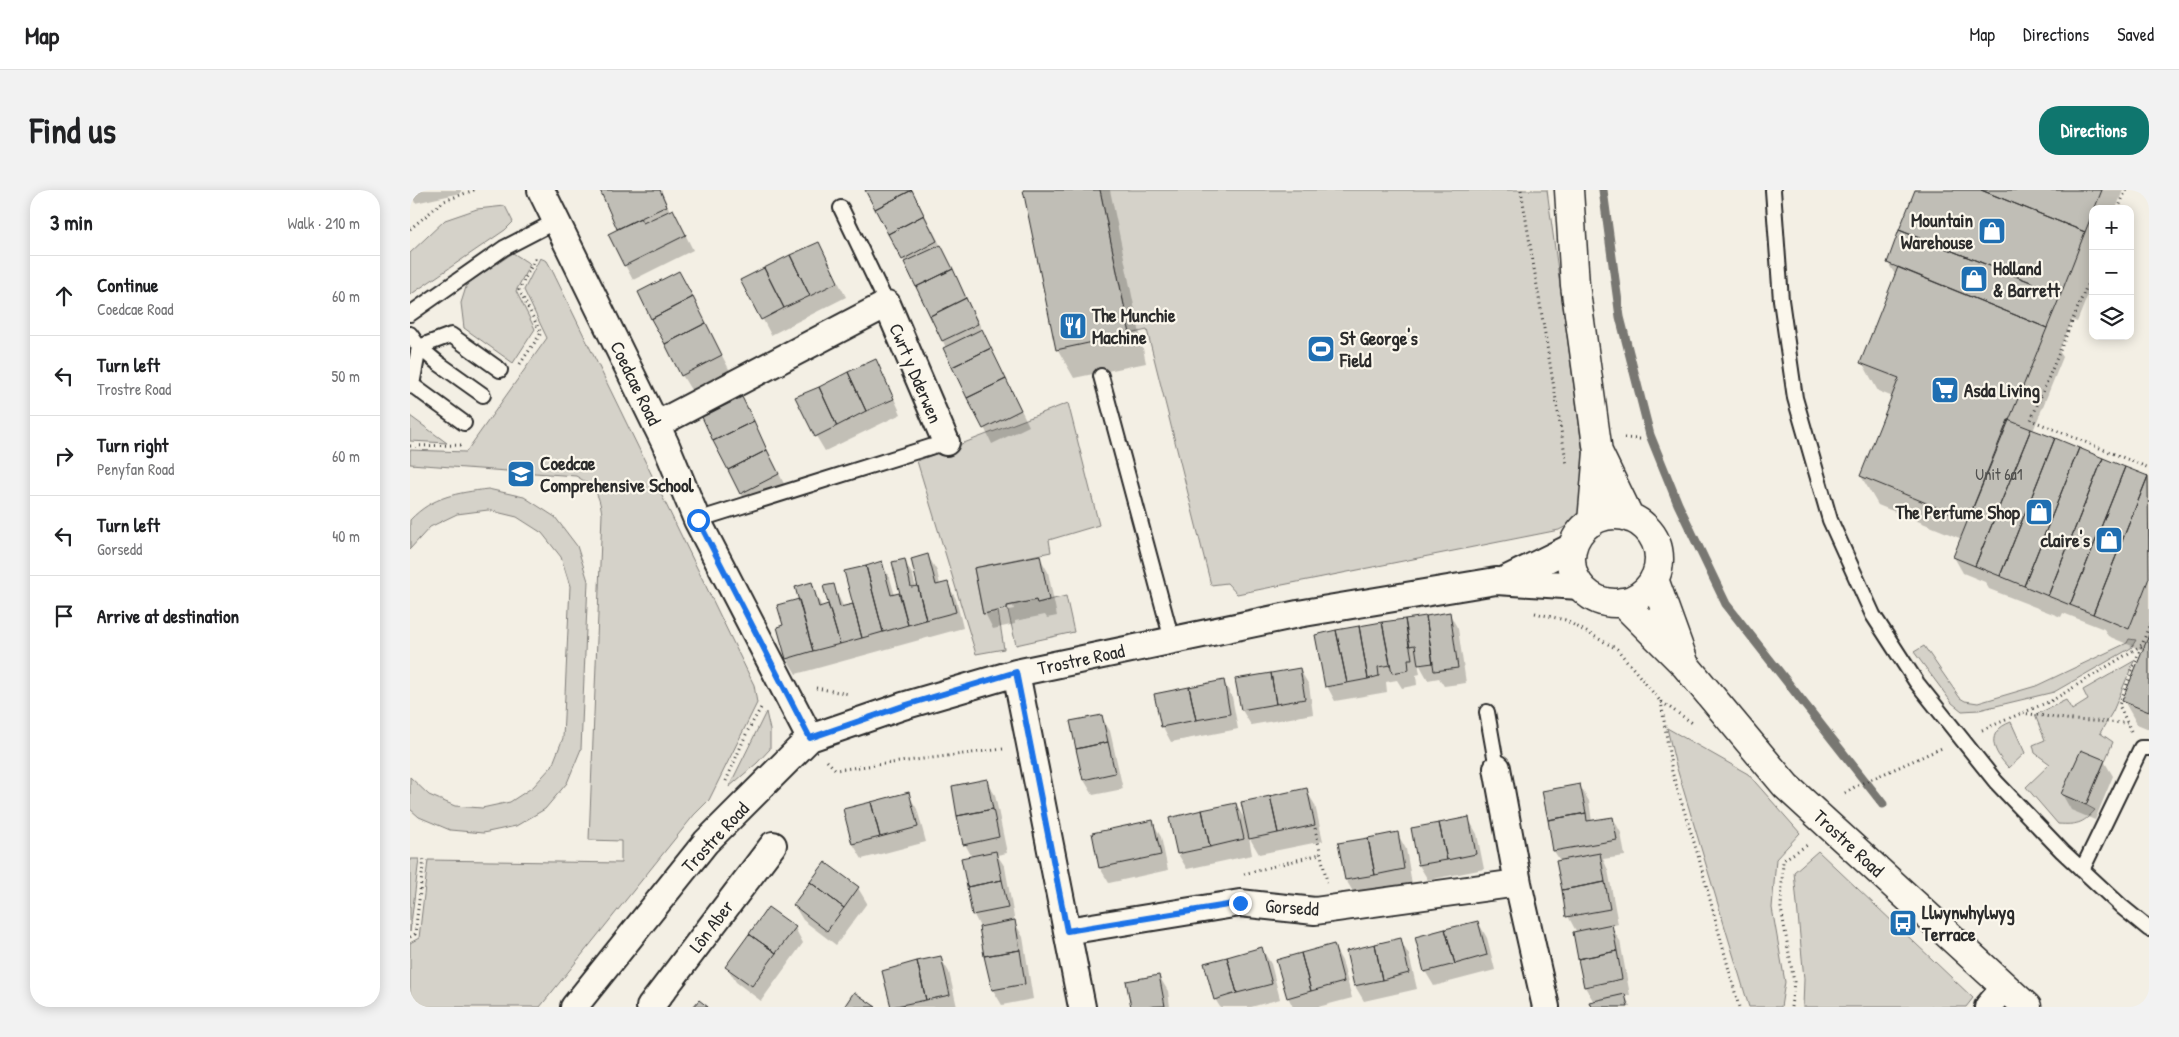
<!DOCTYPE html>
<html lang="en">
<head>
<meta charset="utf-8">
<style>
	body { margin:0; font-family:"Patrick Hand",sans-serif; background:#f2f2f2; color:#202124 }
	.controls { position:absolute; right:15px; top:15px; display:grid; overflow:hidden; border-radius:10px; box-shadow:0 2px 12px #0003 }
	.controls button { width:45px; height:45px; display:grid; place-items:center; padding:0; border:0; border-bottom:1px solid #e0e0e0; background:#fff; color:#202124; font:25px sans-serif }
	.stop { position:absolute; width:15px; height:15px; margin:-11px; border:4px solid #1a73e8; border-radius:50%; background:#fff }
	.stop.end { background:#1a73e8; border-color:#fff; box-shadow:0 1px 5px #0008 }
	.list { margin:0; padding:0; list-style:none }
	h2 { display:flex; justify-content:space-between; align-items:center; height:65px; margin:0; padding:0 20px; font-size:21px }
	h2 small { font-size:16px; font-weight:400; color:#757577 }
	.list li { display:grid; grid-template-columns:32px 1fr auto; gap:15px; align-items:center; box-sizing:border-box; height:80px; padding:0 20px; border-top:1px solid #e0e0e0 }
	.list b { display:block; font-size:19px; white-space:nowrap }
	.list p { margin:0; font-size:16px; white-space:nowrap; color:#757577 }
	.list em { font-size:16px; font-style:normal; color:#757577 }
	.icon { flex:none; width:28px; height:28px; fill:none; stroke:currentColor; stroke-width:2; stroke-linecap:round; stroke-linejoin:round }
	.map { position:relative; flex:none; width:1739px; height:817px; overflow:hidden; border-radius:20px }
	header { display:flex; align-items:center; gap:30px; box-sizing:border-box; height:70px; padding:0 25px; background:#fff; border-bottom:1px solid #e0e0e0 }
	header strong { font-size:24px }
	nav { display:flex; gap:28px; margin-inline-start:auto; font-size:18px }
	.intro { display:flex; align-items:center; justify-content:space-between; box-sizing:border-box; height:120px; padding:0 30px }
	h1 { margin:0; font-size:35px }
	.button { padding:12px 22px; border-radius:20px; background:#0f766e; color:#fff; font-size:18px; font-weight:700 }
	main { display:flex; gap:30px; padding:0 30px }
	aside { flex:1; background:#fff; border-radius:20px; box-shadow:0 2px 12px #0003 }
	.map>svg:first-child { display:block }
	.green { fill:#d5d2c9; stroke:#807e7a }
	.shadow { fill:#0003; fill-rule:evenodd }
	.lines { fill:none; stroke-linecap:round; stroke-linejoin:round }
	.stream { stroke:#787772; stroke-width:9 }
	.building { fill:#c0beb6; stroke:#2b2b2b }
	.lane-casing { stroke:#2b2b2b; stroke-width:18 }
	.street-casing { stroke:#2b2b2b; stroke-width:30 }
	.secondary-casing { stroke:#2b2b2b; stroke-width:31 }
	.path { stroke:#2b2b2b; stroke-width:3; stroke-dasharray:1 4; stroke-linecap:butt }
	.lane { stroke:#fbf7ec; stroke-width:14 }
	.street { stroke:#fbf7ec; stroke-width:26 }
	.secondary { stroke:#fbf7ec; stroke-width:28 }
	.route { stroke:#1a73e8; stroke-width:6 }
	.labels { text-anchor:middle; dominant-baseline:central; stroke-width:4.5; stroke-linejoin:round; paint-order:stroke }
	.number-label { font-size:16px; fill:#50504e }
	.poi-label { font-size:19px; font-weight:bold; fill:#2b2b2b; stroke:#fbf7ec; text-anchor:start }
	.street-label { font-size:19px; fill:#2b2b2b; stroke:#fbf7ec }
</style>
</head>
<body>
<header>
<strong>Map</strong>
<nav><a>Map</a><a>Directions</a><a>Saved</a></nav>
</header>
<div class="intro"><h1>Find us</h1><a class="button">Directions</a></div>
<main>
<aside>
<h2>3 min<small>Walk · 210 m</small></h2>
<ul class="list">
<li><svg class="icon" aria-label="ahead" viewBox="0 0 24 24"><path d="M12 20V5M6 11l6-6 6 6"/></svg><div><b>Continue</b><p>Coedcae Road</p></div><em>60 m</em></li>
<li><svg class="icon" aria-label="left" viewBox="0 0 24 24"><path d="M17 20v-9H6M10 6l-5 5 5 5"/></svg><div><b>Turn left</b><p>Trostre Road</p></div><em>50 m</em></li>
<li><svg class="icon" aria-label="right" viewBox="0 0 24 24"><path d="M7 20v-9h11M14 6l5 5-5 5"/></svg><div><b>Turn right</b><p>Penyfan Road</p></div><em>60 m</em></li>
<li><svg class="icon" aria-label="left" viewBox="0 0 24 24"><path d="M17 20v-9H6M10 6l-5 5 5 5"/></svg><div><b>Turn left</b><p>Gorsedd</p></div><em>40 m</em></li>
<li><svg class="icon" aria-label="arrive" viewBox="0 0 24 24"><path d="M6 21V4h12l-3 4 3 4H6"/></svg><div><b>Arrive at destination</b></div></li>
</ul>
</aside>
<div class="map">
<svg width="1739" height="817" viewBox="0 0 1739 817">
	<rect width="100%" height="100%" fill="#f3efe4"/>
	<filter id="ink" filterUnits="userSpaceOnUse"><feTurbulence type="fractalNoise" baseFrequency=".02" numOctaves="2"/><feDisplacementMap in="SourceGraphic" scale="10" xChannelSelector="R" yChannelSelector="G"/><feConvolveMatrix kernelMatrix="1 2 1 2 8 2 1 2 1" color-interpolation-filters="sRGB"/></filter>
	<g filter="url(#ink)">
		<!-- green -->
		<path class="green" d="M690,0H1137L1174,271L1176,310L1164,332L1149,340L827,404L817,393L801,395L737,140L720,144Z
			M95,16L103,32L95,40L0,105V63L35,30L67,19Z
			M103,63L120,74L106,101L125,139L103,173L54,138L51,113L57,94Z
			M130,68L137,71L141,78L344,495L347,513L299,610L284,625L130,817H0V753L9,748L18,670L211,673V651L179,650L192,324C189,303 185,297 166,286L0,274V260L56,262L137,148L114,100Z
			M658,213L689,335L639,350L641,362L564,378L573,424L588,421L594,459L566,464L507,271Z
			M0,226L37,253L0,251Z
			M78,299L114,307L145,327L167,356L178,391L171,559L157,593L135,619L106,636L73,643L40,640L9,627L0,619V587L19,605L45,616L72,618L100,612L123,597L142,576L153,548L160,396L151,367L132,343L107,327L78,320L47,324L20,337L0,359V330C23,306 47,303 78,299Z
			M656,406L664,442L606,455L597,416L626,410L627,413Z
			M1719,449L1726,450L1721,458L1644,502L1569,520L1552,521L1542,513L1504,462L1514,456L1550,508L1555,511L1568,513L1626,496L1717,453Z
			M1724,471L1703,521L1690,543L1703,552L1676,615L1685,620C1673,634 1666,635 1648,634L1616,597L1640,574L1625,563L1623,555L1635,550L1625,525L1656,510L1662,520L1678,510L1673,500Z
			M356,522L360,540V559L347,573L319,597Z
			M1601,532L1615,563L1599,578C1583,562 1574,542 1601,532Z
			M1257,538L1338,584L1390,643L1366,669L1362,718L1375,792L1371,817H1339L1265,572Z
			M1408,661L1563,808L1556,817H1393L1394,789L1384,682Z
			M0,669H9L0,742Z"/>
		<!-- shadow -->
		<path class="shadow" d="M0,0H51V3L5,13Z
			M191,0H251L260,21L271,36L283,60L223,90L215,75L209,40Z
			M457,0H502L539,72L619,236L582,254L496,74Z
			M614,0H700L736,173L664,188L648,160Z
			M1506,0H1713L1706,19H1683V92L1667,132L1662,130L1649,161L1653,167L1623,241L1739,289V539L1727,534L1714,511L1734,461L1698,446L1694,439L1653,423L1651,427L1579,399L1575,392L1553,383L1544,367L1552,349L1468,315L1451,286L1483,207L1468,201L1452,172L1486,86L1478,73Z
			M408,53L436,107L361,145L332,90Z
			M277,98L320,181L281,200L272,185Z
			M474,186L491,224L415,261L406,246Z
			M340,224L377,300L340,318L331,303Z
			M518,366L527,381L530,395L537,393L546,409L553,438L386,484L377,469L375,436L401,394L412,417L420,415L423,395L434,418L444,415L471,373L480,388L485,406L491,404L494,370L503,386L506,398L509,397Z
			M629,366L638,382L647,426L637,428L635,425L605,431V434L583,439L575,423ZM603,416L604,419L578,424V422Z
			M1039,423L1048,439L1056,493L1034,496L1029,488L1018,490L1008,472L1010,484L1006,485L1007,495L992,498L987,490L976,492L977,502L925,511L917,496L907,446Z
			M890,480L899,495L903,524L841,535L832,520Z
			M814,492L822,507L828,539L761,552L753,537L746,505Z
			M691,526L700,541L713,599L683,605L674,590Z
			M1694,571L1703,586L1685,630L1661,620L1652,604Z
			M576,590L585,605L597,663L587,665L595,677L605,733L613,747L623,809L592,815L583,800L570,737L564,725L552,669L562,667L555,654Z
			M1170,596L1179,611L1182,632L1203,628L1211,643L1215,666L1193,669L1198,680L1208,734L1201,736L1210,751L1220,805L1215,806L1221,817H1182L1184,812L1175,797L1164,743H1167L1158,726L1151,672L1144,661L1134,602Z
			M896,600L905,615L913,651L849,664L839,647L842,665L777,679L768,664L826,614L836,632Z
			M498,604L507,619L516,652L452,669L443,654L434,620Z
			M1058,628L1067,644L1074,679L1018,690L1009,675Z
			M742,631L751,647L758,680L699,693L690,678L683,644Z
			M987,643L996,659L1002,694L945,705L936,690Z
			M416,674L448,698L457,713L426,755L393,730L384,715Z
			M1068,732L1077,748L1085,780L1024,796L1015,781Z
			M385,738L393,753L351,811L326,792L317,777Z
			M990,750L999,765L1007,799L954,811L945,796Z
			M924,756L932,771L942,808L908,817H883L878,807Z
			M852,759L861,774L870,809L841,817H810L805,809Z
			M530,767L539,782L547,817H482L474,781Z
			M749,786L758,801L760,817H722L717,792Z"/>
		<g class="lines">
			<!-- stream -->
			<path class="stream" d="M1193,0L1210,127L1240,245L1268,314L1316,414L1473,614"/>
		</g>
		<!-- building -->
		<path class="building" d="M190,0H250L257,16L207,39Z
			M455,0H502L465,19Z
			M502,0L514,25L478,44L465,19Z
			M613,0H690L720,144L646,160Z
			M1505,0H1571L1675,42L1651,104L1489,40Z
			M1571,0H1692L1675,42Z
			M263,19L276,45L214,76L198,44L230,28L233,33Z
			M514,25L527,51L492,70L478,44Z
			M1489,40L1651,104L1637,138L1477,73Z
			M409,52L428,92L400,106L380,65Z
			M531,55L543,79L506,97L494,72Z
			M380,65L400,106L374,118L354,78Z
			M1488,77L1637,138L1558,330L1450,286L1489,188L1450,173Z
			M354,78L374,118L351,130L330,90Z
			M543,79L556,108L520,126L506,97Z
			M269,81L283,107L241,129L228,102Z
			M283,107L296,133L255,154L241,129Z
			M556,108L568,134L532,151L520,126Z
			M296,133L312,165L271,186L255,154Z
			M572,139L581,158L542,177L533,158Z
			M581,158L596,189L557,208L542,177Z
			M466,169L484,209L456,221L438,182Z
			M438,182L456,221L427,236L409,197Z
			M596,189L611,220L573,239L557,208Z
			M409,197L427,236L405,247L385,207Z
			M332,207L344,231L303,251L292,227Z
			M1598,230L1621,239L1565,376L1543,367Z
			M344,231L357,260L318,280L303,251Z
			M1621,239L1645,248L1590,386L1565,376Z
			M1645,248L1669,258L1614,396L1590,386Z
			M1669,258L1693,268L1638,406L1614,396Z
			M357,260L369,284L330,304L318,280Z
			M1693,268L1715,277L1660,415L1638,406Z
			M1715,277L1738,286L1683,424L1660,415Z
			M1738,286L1739,388L1719,439L1683,424Z
			M518,364L526,395L538,392L546,422L516,430L501,369Z
			M630,365L639,410L627,413L626,410L597,416V419L573,424L564,378Z
			M495,369L501,397L508,396L516,430L498,435L482,372Z
			M472,371L481,405L489,403L498,435L473,442L456,376Z
			M456,376L473,442L452,448L434,381Z
			M402,392L409,417L418,414L430,454L403,461L385,397Z
			M424,394L430,417L443,414L452,448L430,454L413,396Z
			M389,409L403,461L376,469L367,437L373,435L367,415Z
			M1040,422L1048,478L1024,481L1016,426Z
			M1016,426L1023,473L1008,475L1005,455L999,456L995,429Z
			M995,429L1002,469H998L999,480L982,483L972,432Z
			M972,432L980,475L968,477L969,486L958,489L949,436Z
			M949,436L958,489L937,493L926,440Z
			M926,440L937,493L915,497L905,445Z
			M1739,445V522L1712,511Z
			M890,478L895,509L866,514L861,483Z
			M861,483L866,514L831,520L825,489Z
			M814,490L820,524L786,530L779,497Z
			M779,497L786,530L751,537L744,504Z
			M692,525L698,552L666,559L660,531Z
			M698,552L705,583L673,590L666,559Z
			M1671,560L1695,570L1676,615L1651,604Z
			M577,589L583,619L547,626L542,596Z
			M1170,594L1176,623L1138,630L1132,601Z
			M897,598L905,635L868,643L860,606Z
			M499,602L508,637L470,647L461,612Z
			M860,606L868,643L839,649L831,612Z
			M461,612L470,647L442,654L433,619Z
			M826,613L834,649L800,657L792,620Z
			M583,619L589,647L553,655L547,626Z
			M792,620L800,657L767,664L759,628Z
			M1176,623L1177,631L1203,627L1207,650L1143,661L1138,630Z
			M1059,627L1066,664L1037,670L1029,633Z
			M743,630L751,665L689,678L682,643Z
			M1029,633L1037,670L1008,675L1001,638Z
			M988,642L994,679L965,685L958,648Z
			M958,648L965,685L935,690L928,653Z
			M586,661L592,690L557,697L551,668Z
			M1190,663L1195,692L1152,700L1146,671Z
			M415,672L449,697L434,718L400,692Z
			M592,690L598,718L562,725L557,697Z
			M400,692L434,718L417,741L383,715Z
			M1195,692L1200,719L1156,727L1152,700Z
			M358,717L386,737L366,763L339,744Z
			M605,730L610,760L574,766L569,737Z
			M1068,731L1077,765L1045,774L1035,739Z
			M1202,734L1207,761L1168,769L1163,742Z
			M1035,739L1045,774L1014,782L1005,747Z
			M339,744L366,763L342,796L315,777Z
			M991,748L999,783L972,790L965,754Z
			M924,754L934,792L901,801L891,763Z
			M965,754L972,790L944,796L936,761Z
			M852,757L862,794L827,803L817,767Z
			M610,760L615,794L582,800L574,766Z
			M1207,761L1212,789L1174,797L1168,769Z
			M891,763L901,801L877,808L866,770Z
			M531,766L540,805L516,810L507,771Z
			M817,767L827,803L804,810L794,773Z
			M507,771L516,810L481,817L472,781Z
			M749,785L755,816L721,817L716,791Z
			M444,802L466,817H434Z
			M1215,804L1218,817H1181L1179,812Z
			M289,810L298,817H283Z"/>
		<g class="lines">
			<defs>
				<path id="lane" d="M1363,0L1371,110L1385,208L1420,330L1463,425L1507,493L1586,592L1652,661L1712,717L1739,739
					M431,18L477,114
					M0,124L94,58L146,31
					M0,144L9,157L2,195L54,233
					M691,186L762,450
					M73,205L28,173L9,157L41,145L90,180
					M287,330L536,252
					M1077,522L1087,578
					M1672,680L1731,558H1739"/>
				<path id="street" d="M131,0L255,253L287,330L400,548
					M246,235L477,114L536,252
					M1095,390L1162,357
					M606,483L672,817
					M1087,578L1108,693L1136,817
					M657,741L830,713L905,721L1108,693
					M164,817L296,652L400,548L493,516L606,483L888,424L1086,391L1170,396
					M240,817L363,655
					M1578,817L1595,797"/>
				<path id="secondary" d="M1159,0L1165,95L1188,262L1182,332
					M1188,262L1220,328
					M1161 369a44 44 0 1 1 88 0a44 44 0 1 1-88 0Z
					M1244,389L1273,469
					M1212,412L1275,475L1376,596L1617,817"/>
			</defs>
			<!-- lane casing -->
			<use href="#lane" class="lane-casing"/>
			<!-- street casing -->
			<use href="#street" class="street-casing"/>
			<!-- secondary casing -->
			<use href="#secondary" class="secondary-casing"/>
			<!-- path -->
			<path class="path" d="M1111,0L1157,276
				M1708,19L1716,0
				M0,39L34,11L64,0
				M1683,81L1621,230L1739,278
				M110,174L131,143L109,100L125,69L124,66
				M1214,248L1230,249
				M0,256L54,255
				M1125,423L1155,430L1207,459L1250,511L1284,534
				M406,498L439,504
				M1251,511L1262,582L1288,665L1329,817
				M1612,523L1663,530L1717,533
				M1572,540L1643,510L1732,455L1739,436
				M1721,541L1709,515L1731,457
				M417,571L426,580L593,559
				M316,591L337,542L352,516
				M1435,603L1446,596L1532,558
				M905,638L917,692
				M834,684L910,664
				M0,747L5,744L14,668
				M1381,817L1384,792L1371,718L1373,670L1399,654"/>
			<!-- lane -->
			<use href="#lane" class="lane"/>
			<!-- street -->
			<use href="#street" class="street"/>
			<!-- secondary -->
			<use href="#secondary" class="secondary"/>
		</g>
	</g>
	<g class="lines" filter="url(#ink)">
		<!-- route -->
		<path class="route" d="M288,330L400,548L493,516L606,482L657,741L830,713"/>
	</g>
	<!-- icons -->
	<defs>
		<symbol id="shop-square" viewBox="-11 -11 22 22"><rect x="-9" y="-9" width="18" height="18" rx="4" fill="#1f6fb2" stroke="#fbf7ec"/><path d="M-5-2.5h2.3a2.7 3.5 0 0 1 5.4 0H5L5.5 6h-11ZM-1.5-2.5h3a1.5 2.3 0 0 0-3 0Z" fill="#fff"/></symbol>
		<symbol id="restaurant-square" viewBox="-11 -11 22 22"><rect x="-9" y="-9" width="18" height="18" rx="4" fill="#1f6fb2" stroke="#fbf7ec"/><path d="M-5-6h1v4h1v-4h1v4h1v-4h1v5L-1.5 .5V6h-2V.5L-5-1ZM5-6V6H3V1.5H1.5Q1.5-4 5-6Z" fill="#fff"/></symbol>
		<symbol id="stadium-square" viewBox="-11 -11 22 22"><rect x="-9" y="-9" width="18" height="18" rx="4" fill="#1f6fb2" stroke="#fbf7ec"/><path d="M0-5a6.5 5 0 1 0 0 10a6.5 5 0 1 0 0-10ZM-3.5-1.8h7v3.6h-7Z" fill="#fff"/></symbol>
		<symbol id="supermarket-square" viewBox="-11 -11 22 22"><rect x="-9" y="-9" width="18" height="18" rx="4" fill="#1f6fb2" stroke="#fbf7ec"/><path d="M-6-5.5h2.5l.6 2H6L4.5 2H-2.5L-4.4-4H-6ZM-1.5 3.2a1.3 1.3 0 1 0 .1 0ZM3 3.2a1.3 1.3 0 1 0 .1 0Z" fill="#fff"/></symbol>
		<symbol id="school-square" viewBox="-11 -11 22 22"><rect x="-9" y="-9" width="18" height="18" rx="4" fill="#1f6fb2" stroke="#fbf7ec"/><path d="M0-5L7-2L0 1L-7-2ZM-4 1L0 2.5L4 1V4Q0 6-4 4Z" fill="#fff"/></symbol>
		<symbol id="bus-square" viewBox="-11 -11 22 22"><rect x="-9" y="-9" width="18" height="18" rx="4" fill="#1f6fb2" stroke="#fbf7ec"/><path d="M-5-6H5V4H4V6H2V4H-2V6H-4V4H-5ZM-3.5-4V0h7V-4ZM-3.5 1.2v1.5H-2V1.2ZM2 1.2v1.5H3.5V1.2Z" fill="#fff"/></symbol>
	</defs>
	<g fill-rule="evenodd">
		<use href="#shop-square" x="1566" y="25" width="32" height="32"/>
		<use href="#shop-square" x="1548" y="73" width="32" height="32"/>
		<use href="#restaurant-square" x="647" y="120" width="32" height="32"/>
		<use href="#stadium-square" x="895" y="143" width="32" height="32"/>
		<use href="#supermarket-square" x="1519" y="184" width="32" height="32"/>
		<use href="#school-square" x="95" y="268" width="32" height="32"/>
		<use href="#shop-square" x="1613" y="306" width="32" height="32"/>
		<use href="#shop-square" x="1683" y="334" width="32" height="32"/>
		<use href="#bus-square" x="1477" y="717" width="32" height="32"/>
	</g>
	<g class="labels">
		<!-- number labels -->
		<g class="number-label">
			<text x="1589" y="284">Unit 6a1</text>
		</g>
		<!-- poi labels -->
		<g class="poi-label">
			<text x="1563" y="30" text-anchor="end">Mountain<tspan x="1563" dy="22">Warehouse</tspan></text>
			<text x="1583" y="78">Holland<tspan x="1583" dy="22">&amp; Barrett</tspan></text>
			<text x="682" y="125">The Munchie<tspan x="682" dy="22">Machine</tspan></text>
			<text x="930" y="148">St George's<tspan x="930" dy="22">Field</tspan></text>
			<text x="1554" y="200">Asda Living</text>
			<text x="130" y="273">Coedcae<tspan x="130" dy="22">Comprehensive School</tspan></text>
			<text x="1610" y="322" text-anchor="end">The Perfume Shop</text>
			<text x="1680" y="350" text-anchor="end">claire's</text>
			<text x="1512" y="722">Llwynwhylwyg<tspan x="1512" dy="22">Terrace</tspan></text>
		</g>
		<!-- street labels -->
		<g class="street-label">
			<text transform="translate(506 183) rotate(67)">Cwrt y Dderwen</text>
			<text transform="translate(226 193) rotate(64)">Coedcae Road</text>
			<text transform="translate(671 469) rotate(-12)">Trostre Road</text>
			<text transform="translate(305 647) rotate(-47)">Trostre Road</text>
			<text transform="translate(1439 653) rotate(43)">Trostre Road</text>
			<text transform="translate(882 717) rotate(4)">Gorsedd</text>
			<text transform="translate(301 736) rotate(-53)">Lôn Aber</text>
		</g>
	</g>
</svg>
<div class="controls">
<button>+</button>
<button>−</button>
<button><svg class="icon" aria-label="layers" viewBox="0 0 24 24"><path d="M12 4l9 5-9 5-9-5zM3 14l9 5 9-5"/></svg></button>
</div>
<div class="stop" style="left:288px;top:330px"></div>
<div class="stop end" style="left:830px;top:713px"></div>
</div>
</main>
</body>
</html>
